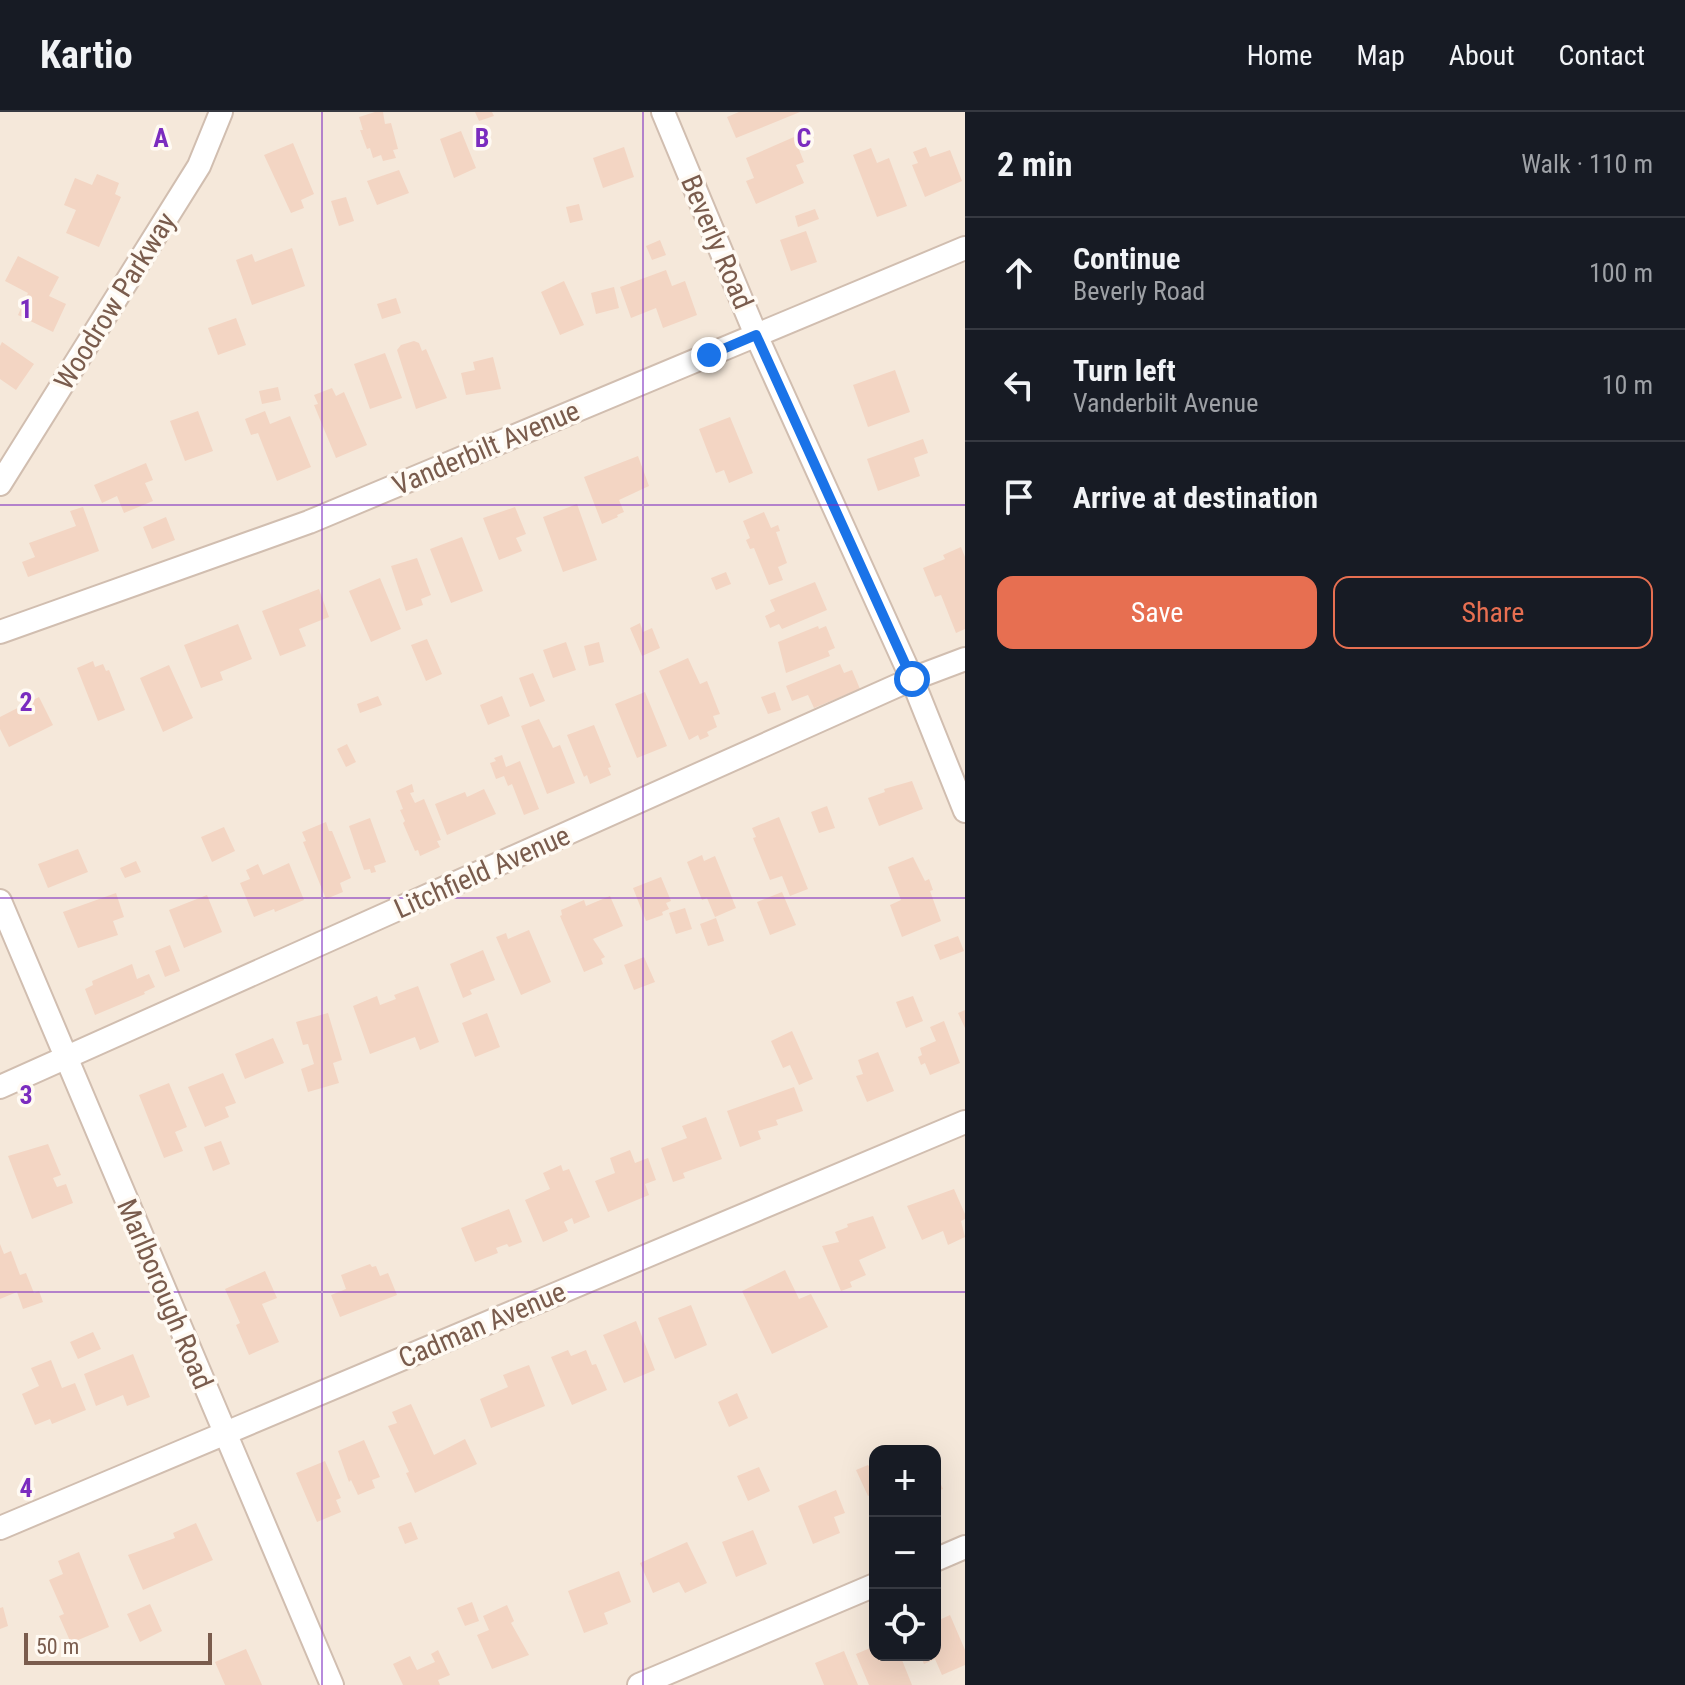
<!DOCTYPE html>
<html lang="en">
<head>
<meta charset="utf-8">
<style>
	body { margin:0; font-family:"Roboto Condensed",sans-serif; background:#242831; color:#f1f3f6 }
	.controls { position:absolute; right:24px; bottom:24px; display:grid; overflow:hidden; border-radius:16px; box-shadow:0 8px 32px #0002 }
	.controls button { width:72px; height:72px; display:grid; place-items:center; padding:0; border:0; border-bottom:2px solid #363941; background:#171b24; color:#f1f3f6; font:40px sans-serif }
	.scale { position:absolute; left:24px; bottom:20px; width:188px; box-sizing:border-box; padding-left:8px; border:4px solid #7a5c4d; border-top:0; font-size:22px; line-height:28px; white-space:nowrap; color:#7a5c4d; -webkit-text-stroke:6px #fffaf3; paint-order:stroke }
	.stop { position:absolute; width:24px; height:24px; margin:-18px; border:6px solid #1a73e8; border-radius:50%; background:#fff }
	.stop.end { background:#1a73e8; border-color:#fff; box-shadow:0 2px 8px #0008 }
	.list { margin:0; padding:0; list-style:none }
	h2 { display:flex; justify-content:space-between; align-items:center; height:104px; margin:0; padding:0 32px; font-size:34px }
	h2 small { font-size:26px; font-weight:400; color:#9ea1a6 }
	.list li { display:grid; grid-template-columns:52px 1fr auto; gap:24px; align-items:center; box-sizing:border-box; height:112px; padding:0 32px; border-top:2px solid #363941 }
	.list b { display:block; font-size:30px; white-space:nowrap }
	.list p { margin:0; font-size:26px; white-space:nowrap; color:#9ea1a6 }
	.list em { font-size:26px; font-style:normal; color:#9ea1a6 }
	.actions { display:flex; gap:16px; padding:24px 32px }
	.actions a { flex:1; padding:18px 0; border:2px solid #e76f51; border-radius:16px; text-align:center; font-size:28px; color:#e76f51 }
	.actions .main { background:#e76f51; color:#fff }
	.icon { flex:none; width:44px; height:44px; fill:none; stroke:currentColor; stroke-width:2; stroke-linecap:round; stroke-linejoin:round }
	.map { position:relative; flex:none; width:965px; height:1573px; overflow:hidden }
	header { display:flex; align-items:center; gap:48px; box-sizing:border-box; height:112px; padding:0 40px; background:#171b24; border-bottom:2px solid #363941 }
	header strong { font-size:38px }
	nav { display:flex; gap:44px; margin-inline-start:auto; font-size:28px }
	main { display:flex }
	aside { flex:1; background:#171b24 }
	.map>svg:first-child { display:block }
	.residential { fill:#f5e8da; fill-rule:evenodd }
	.building { fill:#f3d5c3 }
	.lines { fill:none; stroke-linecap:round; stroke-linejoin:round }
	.minor-casing { stroke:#d1beb0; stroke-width:26 }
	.minor { stroke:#fff; stroke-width:22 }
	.route { stroke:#1a73e8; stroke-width:10 }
	.grid { fill:none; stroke:#7b2cbf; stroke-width:2; stroke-opacity:0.55 }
	.labels { text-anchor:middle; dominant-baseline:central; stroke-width:7; stroke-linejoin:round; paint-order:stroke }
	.street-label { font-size:28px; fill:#7a5c4d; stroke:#fffaf3 }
	.grid-label { font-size:26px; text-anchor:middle; font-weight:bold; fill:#7b2cbf; stroke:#fffaf3; stroke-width:7; stroke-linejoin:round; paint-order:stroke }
</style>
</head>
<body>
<header>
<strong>Kartio</strong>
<nav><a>Home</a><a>Map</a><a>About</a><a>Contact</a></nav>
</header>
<main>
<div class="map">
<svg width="965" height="1573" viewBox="0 0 965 1573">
	<rect width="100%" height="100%" fill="#fdf6ec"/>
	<!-- residential -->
	<path class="residential" d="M0,0H965V1573H0ZM875,1339H935V1543H875Z"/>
	<!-- building -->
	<path class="building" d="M375,0H383L385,12L391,11L398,37L393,38L396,46L383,49L381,43L373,46L370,36L367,37L360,18H363L359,5Z
		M475,0H492L494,4L479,9Z
		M739,0H800L736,26L727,5Z
		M461,19L476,56L454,66L440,27Z
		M794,25L804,50L796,53L804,71L756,92L746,69L754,66L746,46Z
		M293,31L314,82L301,88L304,96L291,101L264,43Z
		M624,35L634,65L603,76L593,46Z
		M926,35L930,45L950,38L962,69L925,85L912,53L918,51L913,40Z
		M871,36L877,51L889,46L907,94L877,105L853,43Z
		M399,58L409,81L377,93L367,69Z
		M97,62L119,71L115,82L121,85L99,135L66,121L76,98L64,93L75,66L92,73Z
		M346,85L354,109L339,114L331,89Z
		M579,92L583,108L570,111L566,95Z
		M815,97L819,107L798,115L795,104Z
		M806,119L817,150L791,159L780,128Z
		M660,128L666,143L652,148L646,134Z
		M292,136L305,174L252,193L236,148L252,142L255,150Z
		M18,144L59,165L49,184L66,192L53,220L18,203L28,181L5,169Z
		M666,158L672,174L685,169L697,203L663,216L656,196L631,206L620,175Z
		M564,169L584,213L560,223L541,180Z
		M614,175L619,196L596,202L591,181Z
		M396,186L401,201L382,207L377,192Z
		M236,206L246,233L218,243L208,216Z
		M414,229L419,231L422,239L426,237L447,286L416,297L397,238L401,233Z
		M2,230L34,252L16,278L0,267V234Z
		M385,241L402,286L370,297L354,252Z
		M493,245L501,277L466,283L461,261L475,258L473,250Z
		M895,258L910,300L868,315L853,273Z
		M278,275L281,288L262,292L259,279Z
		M332,276L336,284L344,280L367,333L336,346L314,293L318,292L314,283Z
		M198,299L213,339L185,349L170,309Z
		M265,299L270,312L290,304L311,355L277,369L258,321L251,323L245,307Z
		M730,305L753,361L729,371L724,358L716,361L699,317Z
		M923,327L928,341L914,346L920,364L878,379L867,347Z
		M638,344L649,374L619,388L624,400L617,403L618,405L602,412L584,365Z
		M146,351L153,368L145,371L153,389L124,401L117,384L102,391L94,373Z
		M577,392L597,448L563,460L543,405Z
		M83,395L99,439L28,465L22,450L35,445L29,431L76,414L70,399Z
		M515,395L526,422L516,426L522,439L499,448L483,406Z
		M764,400L771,416L778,413L780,419L776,420L787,451L778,455L783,468L769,473L754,436L750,437L746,428L750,426L743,409Z
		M166,405L175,428L152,437L143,415Z
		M462,425L483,479L451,491L430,437Z
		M961,435L965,445V517L956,521L941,483L935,485L923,456L945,447L943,443Z
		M417,446L431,483L421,487L423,493L406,499L391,454Z
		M726,460L731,472L716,478L711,466Z
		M380,466L401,517L371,530L349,479Z
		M815,470L827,498L782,517L779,512L770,516L765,504L775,499L770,488Z
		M319,477L329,505L299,517L306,534L280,544L262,499Z
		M640,511L643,520L652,516L660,536L642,544L630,516Z
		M238,512L252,547L220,560L223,568L201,576L184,533Z
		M818,514L819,517L826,514L835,536L828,539L830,544L786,561L778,530Z
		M427,527L442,562L426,569L411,533Z
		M566,530L576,558L553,566L543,538Z
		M599,530L604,550L589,554L584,534Z
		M688,546L700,572L707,569L720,602L713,604L717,615L707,620L709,624L700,628L698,623L689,628L659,559Z
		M93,549L95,555L103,552L106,559L109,558L125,598L98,609L77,556Z
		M840,552L844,561L852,558L860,577L814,596L808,583L792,589L786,574Z
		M169,553L193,606L163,620L140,566Z
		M533,561L545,589L530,595L519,566Z
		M645,580L667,634L637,646L615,592Z
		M775,580L781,598L768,602L761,585Z
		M378,584L382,593L360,601L357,592Z
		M502,584L510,604L488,613L480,593Z
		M39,585L53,613L9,635L0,617V605Z
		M539,607L553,636L560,633L575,671L547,682L521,614Z
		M594,613L611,655L608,656L611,663L590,672L587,663L584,665L567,623Z
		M347,632L356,650L346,655L337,637Z
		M502,643L506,655L520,649L539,697L524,703L512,672L508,674L504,664L496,667L490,651L496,649L494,646Z
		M912,669L923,697L879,714L868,686L885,680L884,677Z
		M412,672L414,680L410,681L415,691L424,687L441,728L437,729L440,735L420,744L418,738L415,739L403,711L405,709L400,698L403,697L396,679Z
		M484,677L496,702L447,723L435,692L465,680L467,685Z
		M827,694L835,716L819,721L811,700Z
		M779,705L808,777L790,784L782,764L770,768L753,726L756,725L752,716Z
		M370,706L386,750L374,754L376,760L371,761L370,757L364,758L349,714Z
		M326,710L329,719H332L351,766L340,771L343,780L326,787L303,730L306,729L302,720Z
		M224,715L235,739L212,750L201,725Z
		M78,737L88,760L48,776L38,752Z
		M702,743L704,749L715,744L736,796L715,805L707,786L702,788L687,750Z
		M913,745L925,769L929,767L933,778L930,779L941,809L902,825L890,793L901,788L888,755Z
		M136,749L141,760L125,766L120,756Z
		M289,751L304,788L275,800L274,797L254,805L240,771L250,767L246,758L258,752L263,763Z
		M661,765L671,789L666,791L669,797L662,800L663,803L646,809L633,776Z
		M782,780L796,813L770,823L757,790Z
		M116,781L124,805L113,809L118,823L78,836L63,800Z
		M207,783L222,820L184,836L169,798Z
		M610,784L623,814L593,827L605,845L601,847L603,852L584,860L560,804L562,803L561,798L584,788L586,794Z
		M685,796L692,817L676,822L669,801Z
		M716,806L724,829L708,834L700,812Z
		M529,818L551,870L521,883L496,825L506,821L508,827Z
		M958,824L964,839L940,848L934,833Z
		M170,833L180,859L165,865L155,839Z
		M483,838L495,868L470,878L472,882L463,886L450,852Z
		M644,845L655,870L634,878L624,853Z
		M132,852L137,867L149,862L155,875L144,880L145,882L95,903L85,877L93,873L92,869Z
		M418,874L439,930L420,938L415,925L370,942L353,894L377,884L380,893L396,887L394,883Z
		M913,884L923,909L906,916L896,890Z
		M965,898V916L958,901Z
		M328,901L342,948L333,951L339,971L308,980L301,957L314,952L308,932L303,933L296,910Z
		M487,901L500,935L475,945L462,911Z
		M944,909L960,951L930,963L925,951L921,953L918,945L922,943L920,936L936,929L930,915Z
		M792,919L813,967L799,973L790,953L783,956L771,929Z
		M273,926L284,951L245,967L235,942Z
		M878,940L894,979L867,990L856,964L863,962L858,948Z
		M223,961L236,991L225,995L229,1005L205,1015L188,975Z
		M169,971L187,1015L175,1020L183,1039L164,1046L139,983Z
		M794,975L803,999L776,1008L778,1013L758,1019L761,1027L740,1035L727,999Z
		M706,1005L722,1047L683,1061L685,1066L673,1070L661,1036L687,1026L682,1014Z
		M221,1029L230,1052L213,1059L204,1035Z
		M48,1032L61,1063L53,1066L57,1075L66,1072L73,1091L32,1107L8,1044Z
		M630,1038L635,1051L648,1046L656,1068L645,1072L649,1083L608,1100L595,1069L615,1061L610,1046Z
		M561,1053L563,1059L569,1057L590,1105L574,1112L572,1106L564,1110L568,1119L543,1130L525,1088L550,1077L543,1061Z
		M954,1077L965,1102V1107L961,1109L965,1125L948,1133L943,1119L922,1128L907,1094Z
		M509,1097L522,1130L509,1135L507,1132L496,1136L498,1141L475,1150L461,1116Z
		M873,1104L886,1136L859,1148L866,1163L850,1170L852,1175L841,1179L822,1134L839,1130L835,1120L848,1115L847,1112Z
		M0,1132L4,1142L11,1139L20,1163L26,1161L34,1181L39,1179L43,1190L23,1197L17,1180L0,1187Z
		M370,1152L372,1155L376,1154L380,1164L388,1161L397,1183L340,1205L331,1183L346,1177L341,1163Z
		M785,1158L799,1187L811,1182L828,1215L772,1242L742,1179Z
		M265,1159L277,1186L262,1192L279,1230L249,1243L236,1213L240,1211L225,1177Z
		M691,1193L707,1233L675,1247L658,1206Z
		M636,1209L655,1258L624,1271L603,1223Z
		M93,1220L101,1237L78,1247L70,1230Z
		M568,1238L571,1244L586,1238L592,1253L596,1252L607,1278L572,1293L551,1245Z
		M133,1242L150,1285L127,1294L123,1283L96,1294L84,1262Z
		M51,1248L62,1276L75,1271L86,1298L52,1312L50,1307L35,1313L22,1282L39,1274L31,1256Z
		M529,1253L545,1294L491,1316L480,1287L508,1275L503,1263Z
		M737,1281L748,1306L729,1315L718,1290Z
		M411,1292L434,1343L465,1327L477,1352L415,1381L406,1361L409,1360L388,1314L397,1311L392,1300Z
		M364,1328L380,1365L372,1368L375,1376L358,1383L351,1368L349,1370L338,1339Z
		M325,1349L341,1386L336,1388L341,1400L317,1410L296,1361Z
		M868,1353L871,1357L875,1355V1381L868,1384L856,1358Z
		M759,1355L770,1379L748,1389L737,1364Z
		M935,1360L943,1377L935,1380Z
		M836,1378L845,1401L834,1405L840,1421L813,1432L798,1394Z
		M411,1410L418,1427L405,1432L398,1415Z
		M196,1411L213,1448L143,1478L128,1443L175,1426L173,1421Z
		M753,1418L767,1452L736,1465L722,1430Z
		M687,1430L707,1471L685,1481L679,1470L653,1481L640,1451Z
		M79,1440L109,1515L71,1531L59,1504L64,1502L49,1468L63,1462L58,1449Z
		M619,1459L631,1490L604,1501L608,1512L584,1521L568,1479Z
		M472,1490L479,1509L465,1514L457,1496Z
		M150,1492L162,1519L140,1530L127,1502Z
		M507,1493L514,1509L511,1511L529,1543L492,1557L477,1523L489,1518L483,1504Z
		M3,1495L8,1514L0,1517V1496Z
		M950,1503L965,1538V1553L942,1563L935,1547L924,1552L920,1543H935V1510Z
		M875,1534V1543H900L912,1573H869L856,1542Z
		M246,1537L262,1573H225L215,1550Z
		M438,1538L450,1563L438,1568L440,1573H403L393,1552L410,1544L417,1558L435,1550L431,1542Z
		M844,1539L858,1573H824L815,1551Z"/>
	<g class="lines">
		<defs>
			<path id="minor" d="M663,0L756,223L912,567L965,699
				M0,372L199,54L221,0
				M0,520L309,410L965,136
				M0,789L332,1573
				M0,975L912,567L965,547
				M0,1416L965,1010
				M935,1448L965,1435
				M639,1573L875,1473"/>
		</defs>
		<!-- minor casing -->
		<use href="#minor" class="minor-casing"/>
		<!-- minor -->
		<use href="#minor" class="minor"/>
	</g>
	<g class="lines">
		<!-- route -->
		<path class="route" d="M709,243L756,223L912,567"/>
	</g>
	<!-- grid -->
	<path class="grid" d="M322,0V1573M643,0V1573M0,393H965M0,786H965M0,1180H965"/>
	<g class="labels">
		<!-- street labels -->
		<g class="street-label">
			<text transform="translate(717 130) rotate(67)">Beverly Road</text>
			<text transform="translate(115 189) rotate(-58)">Woodrow Parkway</text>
			<text transform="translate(486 336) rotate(-23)">Vanderbilt Avenue</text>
			<text transform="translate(482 760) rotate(-24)">Litchfield Avenue</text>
			<text transform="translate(165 1182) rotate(67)">Marlborough Road</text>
			<text transform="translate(482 1213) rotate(-23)">Cadman Avenue</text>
		</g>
	</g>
	<g class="grid-label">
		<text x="161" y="35">A</text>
		<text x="482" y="35">B</text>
		<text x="804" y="35">C</text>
		<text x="26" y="206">1</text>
		<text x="26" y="599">2</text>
		<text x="26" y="992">3</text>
		<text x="26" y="1385">4</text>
	</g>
</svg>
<div class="controls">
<button>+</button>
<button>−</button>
<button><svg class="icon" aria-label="locate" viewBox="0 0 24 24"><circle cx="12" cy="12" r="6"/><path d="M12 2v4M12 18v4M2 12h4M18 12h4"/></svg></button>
</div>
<div class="scale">50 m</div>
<div class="stop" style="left:912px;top:567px"></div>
<div class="stop end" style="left:709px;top:243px"></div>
</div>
<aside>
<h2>2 min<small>Walk · 110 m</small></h2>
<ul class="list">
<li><svg class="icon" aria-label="ahead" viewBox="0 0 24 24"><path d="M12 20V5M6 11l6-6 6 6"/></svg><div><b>Continue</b><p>Beverly Road</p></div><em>100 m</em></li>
<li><svg class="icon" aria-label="left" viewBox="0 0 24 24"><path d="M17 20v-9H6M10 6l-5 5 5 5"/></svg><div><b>Turn left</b><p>Vanderbilt Avenue</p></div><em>10 m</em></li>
<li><svg class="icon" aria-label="arrive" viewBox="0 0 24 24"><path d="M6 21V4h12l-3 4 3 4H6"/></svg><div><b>Arrive at destination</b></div></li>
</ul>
<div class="actions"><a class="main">Save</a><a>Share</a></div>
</aside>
</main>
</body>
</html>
